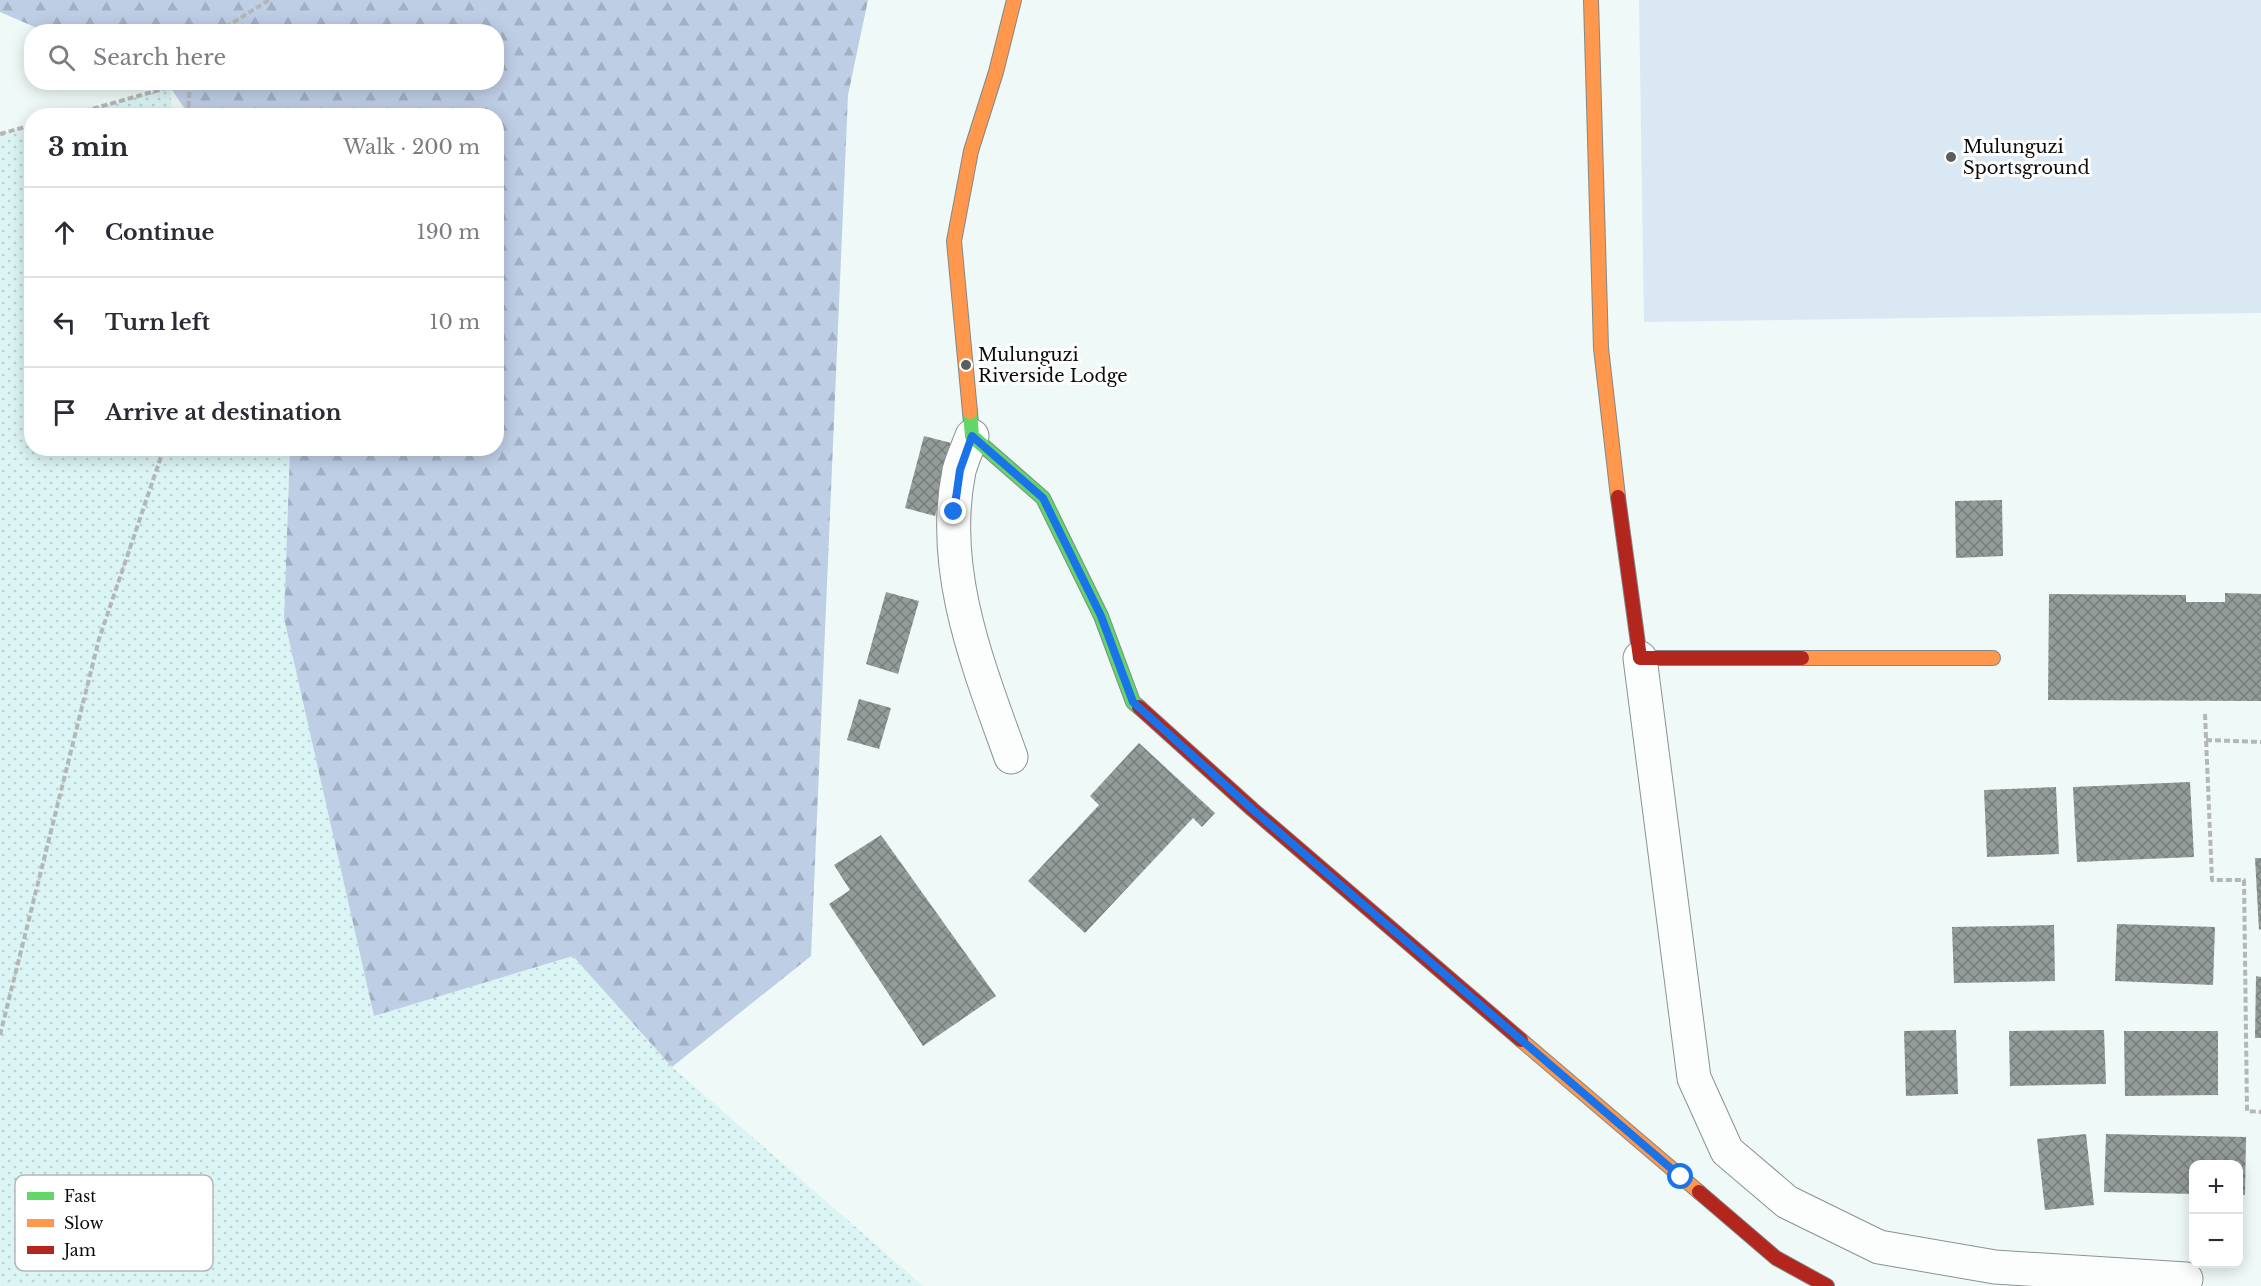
<!DOCTYPE html>
<html lang="en">
<head>
<meta charset="utf-8">
<style>
	body { margin:0; font-family:"Libre Baskerville",serif; background:#f7f7f7; color:#2b2b33 }
	.controls { position:absolute; right:18px; bottom:18px; display:grid; overflow:hidden; border-radius:12px; box-shadow:0 3px 15px #0003 }
	.controls button { width:54px; height:54px; display:grid; place-items:center; padding:0; border:0; border-bottom:2px solid #e1e1e2; background:#fff; color:#2b2b33; font:30px sans-serif }
	.stop { position:absolute; width:18px; height:18px; margin:-14px; border:4px solid #1a73e8; border-radius:50%; background:#fff }
	.stop.end { background:#1a73e8; border-color:#fff; box-shadow:0 2px 6px #0008 }
	.list { margin:0; padding:0; list-style:none }
	h2 { display:flex; justify-content:space-between; align-items:center; height:78px; margin:0; padding:0 24px; font-size:26px }
	h2 small { font-size:20px; font-weight:400; color:#7c7c81 }
	.list li { display:grid; grid-template-columns:39px 1fr auto; gap:18px; align-items:center; box-sizing:border-box; height:90px; padding:0 24px; border-top:2px solid #e1e1e2 }
	.list b { display:block; font-size:22px; white-space:nowrap }
	.list em { font-size:20px; font-style:normal; color:#7c7c81 }
	.icon { flex:none; width:33px; height:33px; fill:none; stroke:currentColor; stroke-width:2; stroke-linecap:round; stroke-linejoin:round }
	.map { position:relative; flex:none; width:2261px; height:1286px; overflow:hidden }
	.search { position:absolute; background:#fff; box-shadow:0 3px 15px #0003; left:24px; top:24px; width:480px; height:66px; display:flex; align-items:center; gap:15px; box-sizing:border-box; padding:0 21px; border-radius:24px; color:#7c7c81; font-size:22px }
	.panel { position:absolute; background:#fff; box-shadow:0 3px 15px #0003; left:24px; top:108px; width:480px; height:348px; border-radius:24px }
	.map>svg:first-child { display:block }
	.farmland { fill:url(#farmland-dots) }
	.forest { fill:url(#forest-firs) }
	.pitch { fill:#d9e8f2 }
	.building { fill:url(#building-cross-hatch) }
	.lines { fill:none; stroke-linecap:round; stroke-linejoin:round }
	.street-casing { stroke:#8d9291; stroke-width:35 }
	.fast-casing { stroke:#838888; stroke-width:16 }
	.slow-casing { stroke:#838888; stroke-width:16 }
	.jam-casing { stroke:#838888; stroke-width:16 }
	.path { stroke:#b5b7b7; stroke-width:4; stroke-dasharray:6 3; stroke-linecap:butt }
	.street { stroke:#fcfefe; stroke-width:33 }
	.fast { stroke:#63d668; stroke-width:14 }
	.slow { stroke:#ff974d; stroke-width:14 }
	.jam { stroke:#b3261e; stroke-width:14 }
	.route { stroke:#1a73e8; stroke-width:8 }
	.poi-dot { fill:#5a5e5d; stroke:#fff; stroke-width:2 }
	.labels { text-anchor:middle; dominant-baseline:central; stroke-width:6; stroke-linejoin:round; paint-order:stroke }
	.poi-label { font-size:18px; fill:#0a0a0a; stroke:#fff; text-anchor:start }
	.key { fill:#fff; stroke:#b6b6b6; stroke-width:1.5 }
	.key-label { font-size:16px; fill:#0a0a0a }
</style>
</head>
<body>
<div class="map">
<svg width="2261" height="1286" viewBox="0 0 2261 1286">
	<defs>
		<pattern id="farmland-dots" width="8" height="8" patternUnits="userSpaceOnUse" patternTransform="scale(1.5)"><rect width="8" height="8" fill="#dbf4f4"/><path d="M2 2h.1M6 6h.1" fill="none" stroke="#bbd0d0" stroke-width="1.8" stroke-linecap="round"/></pattern>
		<pattern id="forest-firs" width="22" height="20" patternUnits="userSpaceOnUse" patternTransform="scale(1.5)"><rect width="22" height="20" fill="#becee5"/><path d="M5 1l3.5 6h-7zM16 11l3.5 6h-7z" fill="#a2b0c3"/></pattern>
		<pattern id="building-cross-hatch" width="8" height="8" patternUnits="userSpaceOnUse" patternTransform="scale(1.5)"><rect width="8" height="8" fill="#949c9a"/><path d="M0 0l8 8M0 8l8-8" fill="none" stroke="#777d7c"/></pattern>
	</defs>
	<rect width="100%" height="100%" fill="#eef9f8"/>
	<!-- farmland -->
	<path class="farmland" d="M170,87L172,115H67Z
		M31,125L32,448L290,449L284,618L374,1016L573,956L672,1067L923,1286H0V134Z"/>
	<!-- forest -->
	<path class="forest" d="M0,0H868L848,95L811,956L672,1067L573,956L374,1016L284,618L290,449L496,448V116L189,115L170,87L159,83L496,82V32L44,31L0,12Z"/>
	<!-- pitch -->
	<path class="pitch" d="M1639,0H2261V313L1644,322Z"/>
	<!-- building -->
	<path class="building" d="M924,436L955,444L935,516L905,508Z
		M2002,500L2003,556L1956,558L1955,501Z
		M886,592L919,601L898,674L866,664Z
		M2225,593L2261,594V701L2048,700L2049,594L2186,595V602H2225Z
		M859,699L891,708L879,749L847,740Z
		M1139,743L1215,813L1202,827L1193,818L1085,933L1028,881L1099,805L1090,796Z
		M2190,782L2194,857L2077,862L2073,787Z
		M2056,787L2059,854L1987,857L1984,790Z
		M881,835L996,996L923,1046L829,904L850,890L834,865Z
		M2255,858H2261V929L2259,930Z
		M2117,924L2215,927L2213,985L2115,981Z
		M2054,925L2055,981L1954,983L1952,927Z
		M2256,976L2261,977V1038H2255Z
		M1956,1030L1958,1094L1906,1096L1904,1031Z
		M2104,1030L2106,1084L2010,1086L2009,1031Z
		M2124,1031H2218V1095L2125,1096Z
		M2086,1134L2094,1205L2045,1210L2037,1139Z
		M2106,1134L2246,1137L2245,1195H2238V1164H2194V1194L2104,1192Z"/>
	<g class="lines">
		<defs>
			<path id="street" d="M972,436C968,447 962,459 959,471C939,570 978,665 1011,757
				M1640,658L1694,1078L1727,1151L1787,1202L1879,1247L1995,1267L2186,1279"/>
			<path id="fast" d="M970,412L972,436L1043,498L1101,616L1133,702L1139,707"/>
			<path id="slow" d="M1591,0L1601,348L1618,497
				M970,412L954,241L971,151L996,72L1014,0
				M1802,658H1993
				M1521,1040L1699,1192"/>
			<path id="jam" d="M1618,497L1640,658H1802
				M1139,707L1252,809L1521,1040
				M1699,1192L1776,1258L1827,1286"/>
		</defs>
		<!-- street casing -->
		<use href="#street" class="street-casing"/>
		<!-- fast casing -->
		<use href="#fast" class="fast-casing"/>
		<!-- slow casing -->
		<use href="#slow" class="slow-casing"/>
		<!-- jam casing -->
		<use href="#jam" class="jam-casing"/>
		<!-- path -->
		<path class="path" d="M218,32L269,0
			M67,116L170,87L172,82
			M188,116L190,82
			M0,134L32,125
			M2205,714L2212,880H2244L2247,1111L2261,1112
			M2206,740L2261,742
			M0,1035L99,639L164,448"/>
		<!-- street -->
		<use href="#street" class="street"/>
		<!-- fast -->
		<use href="#fast" class="fast"/>
		<!-- slow -->
		<use href="#slow" class="slow"/>
		<!-- jam -->
		<use href="#jam" class="jam"/>
	</g>
	<g class="lines">
		<!-- route -->
		<path class="route" d="M954,512L960,470L972,436L1043,498L1101,616L1133,702L1252,809L1681,1177"/>
	</g>
	<!-- markers -->
	<g class="poi-dot">
		<circle cx="1951" cy="157" r="6"/>
		<circle cx="966" cy="365" r="6"/>
	</g>
	<g class="labels">
		<!-- poi labels -->
		<g class="poi-label">
			<text x="1963" y="147">Mulunguzi<tspan x="1963" dy="21">Sportsground</tspan></text>
			<text x="978" y="355">Mulunguzi<tspan x="978" dy="21">Riverside Lodge</tspan></text>
		</g>
	</g>
	<!-- legend -->
	<rect x="15" y="1175" width="198" height="96" rx="9" class="key"/>
	<rect x="27" y="1192" width="27" height="8" fill="#63d668"/>
	<rect x="27" y="1219" width="27" height="8" fill="#ff974d"/>
	<rect x="27" y="1246" width="27" height="8" fill="#b3261e"/>
	<g class="key-label">
		<text x="64" y="1202">Fast</text>
		<text x="64" y="1229">Slow</text>
		<text x="64" y="1256">Jam</text>
	</g>
</svg>
<div class="controls">
<button>+</button>
<button>−</button>
</div>
<div class="stop" style="left:1681px;top:1177px"></div>
<div class="stop end" style="left:954px;top:512px"></div>
<div class="search"><svg class="icon" aria-label="search" viewBox="0 0 24 24"><circle cx="10" cy="10" r="6"/><path d="M15 15l6 6"/></svg>Search here</div>
<section class="panel">
<h2>3 min<small>Walk · 200 m</small></h2>
<ul class="list">
<li><svg class="icon" aria-label="ahead" viewBox="0 0 24 24"><path d="M12 20V5M6 11l6-6 6 6"/></svg><div><b>Continue</b></div><em>190 m</em></li>
<li><svg class="icon" aria-label="left" viewBox="0 0 24 24"><path d="M17 20v-9H6M10 6l-5 5 5 5"/></svg><div><b>Turn left</b></div><em>10 m</em></li>
<li><svg class="icon" aria-label="arrive" viewBox="0 0 24 24"><path d="M6 21V4h12l-3 4 3 4H6"/></svg><div><b>Arrive at destination</b></div></li>
</ul>
</section>
</div>
</body>
</html>
